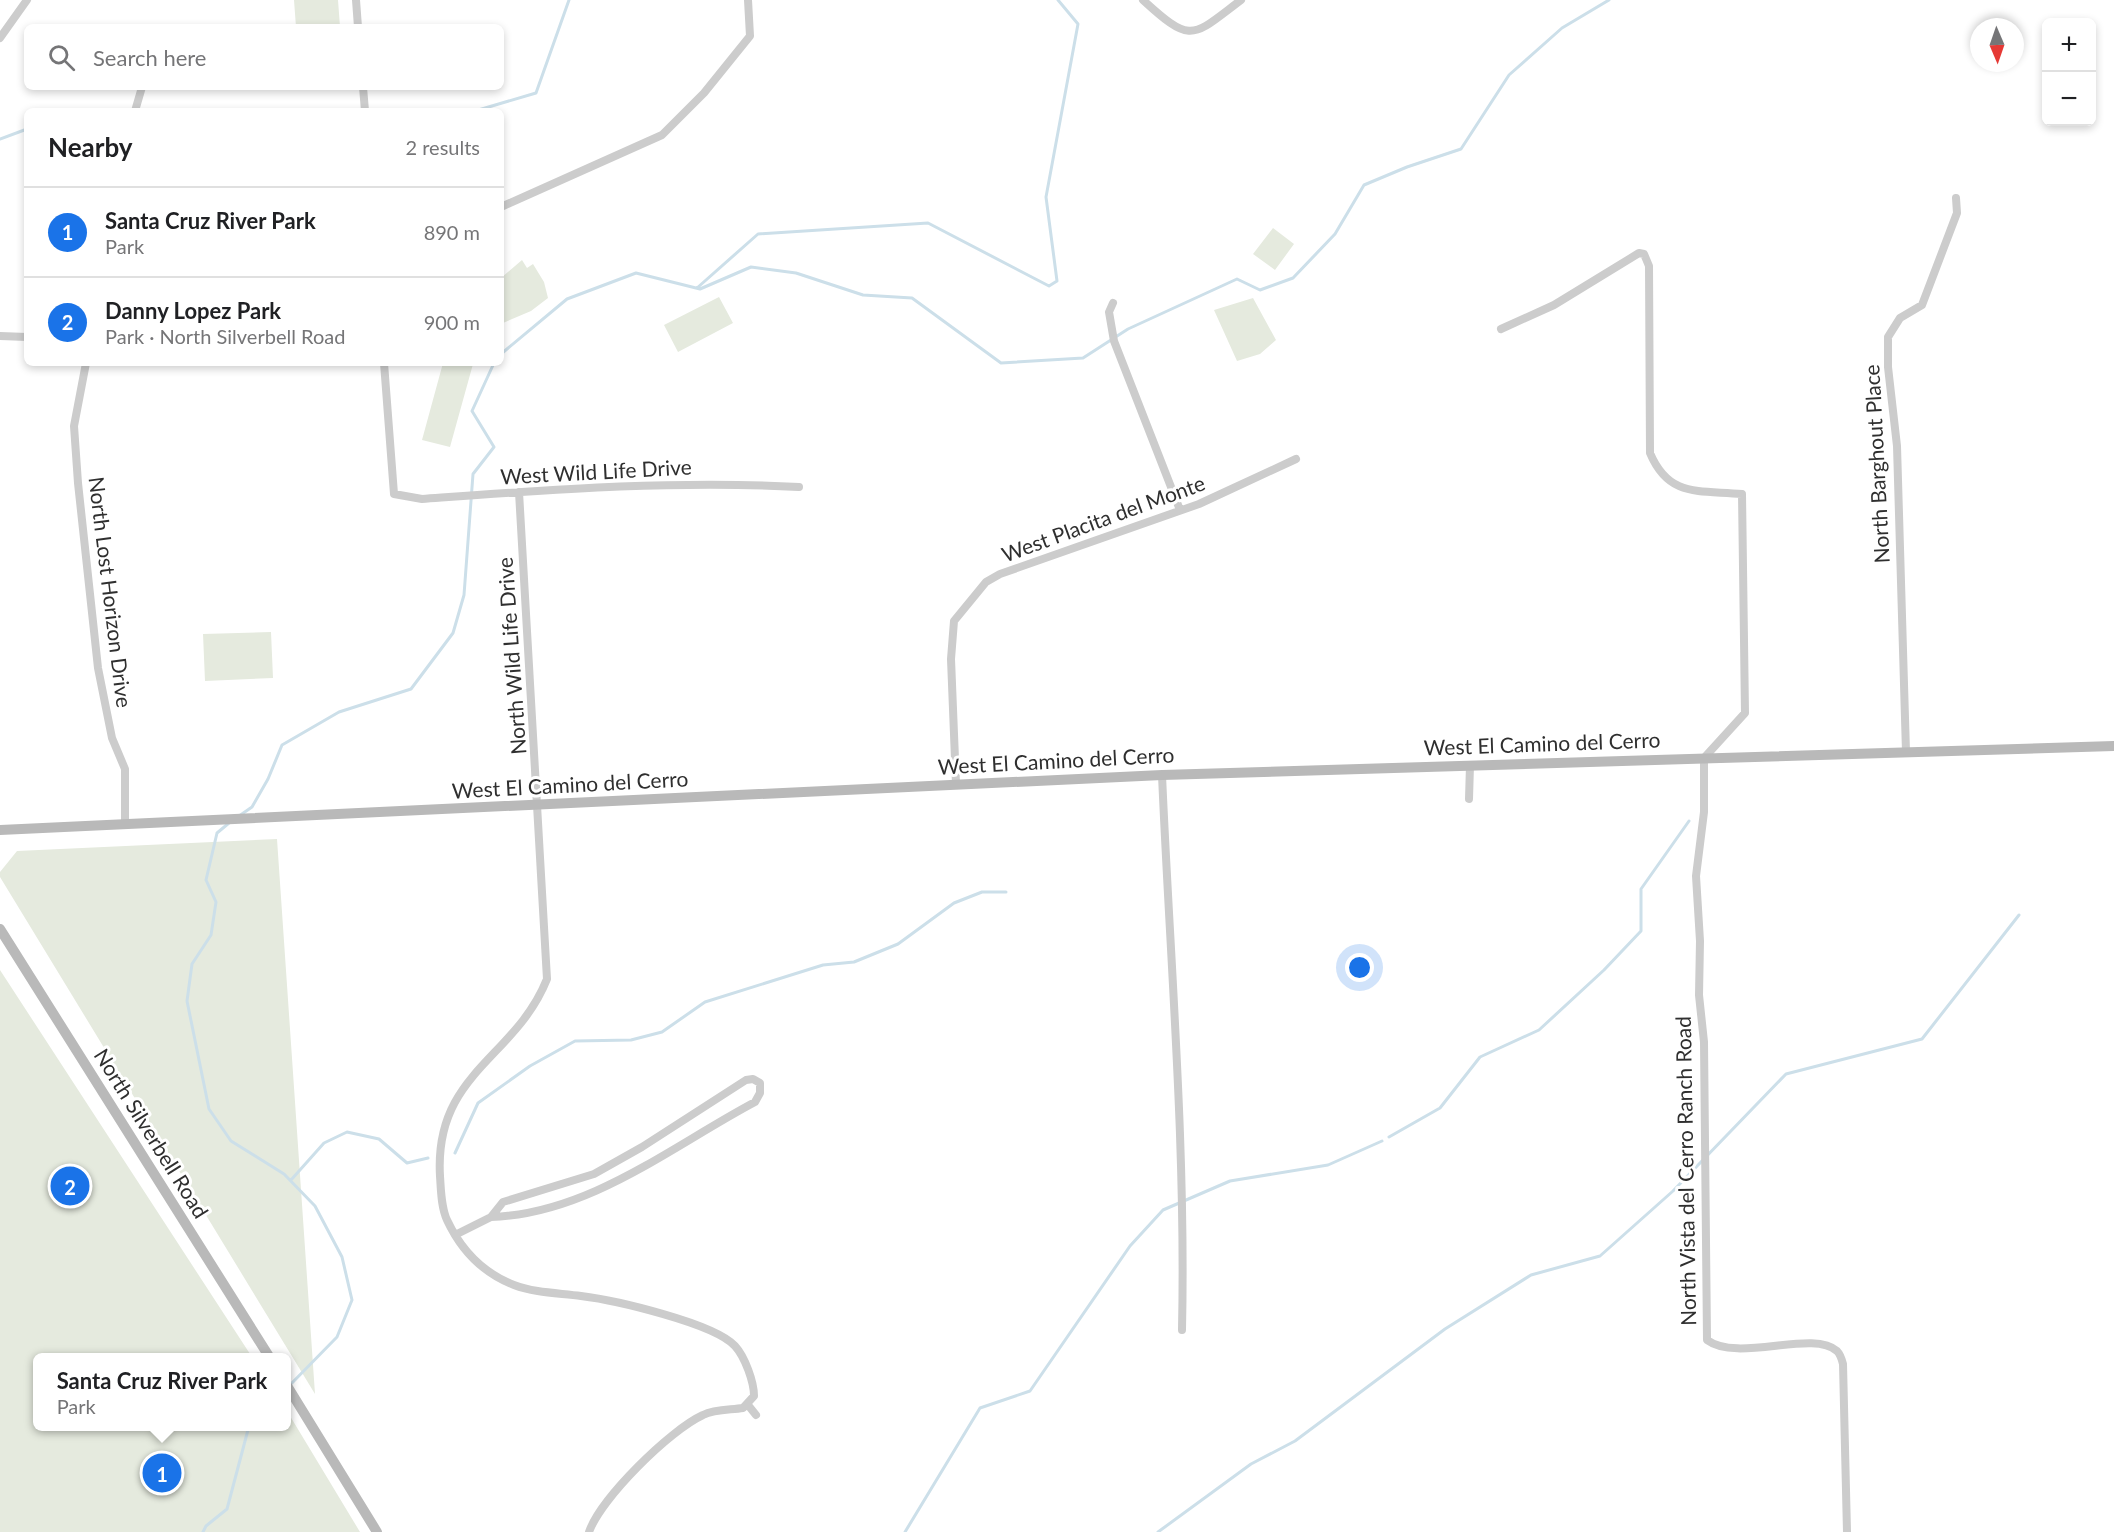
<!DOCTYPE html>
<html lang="en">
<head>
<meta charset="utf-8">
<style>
	body { margin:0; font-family:Lato,sans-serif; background:#f2f2f2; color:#202124 }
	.controls { position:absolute; right:18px; top:18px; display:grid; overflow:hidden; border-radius:9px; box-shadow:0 3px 9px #0003 }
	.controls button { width:54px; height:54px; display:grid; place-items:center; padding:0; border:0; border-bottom:2px solid #e0e0e0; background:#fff; color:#202124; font:30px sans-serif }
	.compass { position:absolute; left:1970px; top:18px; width:54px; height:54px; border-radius:50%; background:#fff; box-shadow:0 3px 9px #0003; rotate:178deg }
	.you { position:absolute; left:1360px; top:968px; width:21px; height:21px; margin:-15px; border:4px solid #fff; border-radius:50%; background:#1a73e8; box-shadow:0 0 0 9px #1a73e833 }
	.badge { display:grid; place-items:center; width:39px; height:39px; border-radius:50%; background:#1a73e8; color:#fff; font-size:20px; font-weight:700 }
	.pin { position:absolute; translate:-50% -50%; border:3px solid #fff; box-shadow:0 2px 6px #0006 }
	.popup { position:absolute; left:33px; top:1353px; width:258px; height:78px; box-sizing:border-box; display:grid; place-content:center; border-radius:9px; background:#fff; filter:drop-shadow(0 2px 4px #0005); font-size:20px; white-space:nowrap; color:#757577 }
	.popup b { font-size:22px; color:#202124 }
	.popup::after { content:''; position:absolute; left:50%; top:100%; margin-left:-12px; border:12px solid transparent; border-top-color:#fff }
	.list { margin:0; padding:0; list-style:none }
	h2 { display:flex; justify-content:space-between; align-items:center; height:78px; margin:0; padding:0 24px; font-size:26px }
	h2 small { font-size:20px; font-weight:400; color:#757577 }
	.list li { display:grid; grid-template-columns:39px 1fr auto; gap:18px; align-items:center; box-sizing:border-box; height:90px; padding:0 24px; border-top:2px solid #e0e0e0 }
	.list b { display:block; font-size:22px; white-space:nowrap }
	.list p { margin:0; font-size:20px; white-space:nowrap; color:#757577 }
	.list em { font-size:20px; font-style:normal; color:#757577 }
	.icon { flex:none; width:33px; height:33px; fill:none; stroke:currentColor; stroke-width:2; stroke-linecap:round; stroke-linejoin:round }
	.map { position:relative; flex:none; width:2114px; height:1532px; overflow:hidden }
	.search { position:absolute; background:#fff; box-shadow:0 3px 9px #0003; left:24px; top:24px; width:480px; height:66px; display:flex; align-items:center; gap:15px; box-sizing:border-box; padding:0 21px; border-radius:9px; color:#757577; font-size:22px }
	.panel { position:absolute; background:#fff; box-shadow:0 3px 9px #0003; left:24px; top:108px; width:480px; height:258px; border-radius:9px }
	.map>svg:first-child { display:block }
	.green { fill:#e5eade }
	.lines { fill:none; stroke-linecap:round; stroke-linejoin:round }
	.stream { stroke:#ccdfe9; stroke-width:3 }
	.street { stroke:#ccc; stroke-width:8 }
	.secondary { stroke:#b9b9b9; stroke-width:10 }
	.labels { text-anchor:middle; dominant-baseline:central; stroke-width:6; stroke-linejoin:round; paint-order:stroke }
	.street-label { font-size:21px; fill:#2f2f2f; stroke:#fff }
</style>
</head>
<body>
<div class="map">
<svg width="2114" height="1532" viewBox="0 0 2114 1532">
	<rect width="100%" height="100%" fill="#fff"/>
	<!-- green -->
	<path class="green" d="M294,0H338L340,27H296Z
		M1273,228L1294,244L1275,270L1253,254Z
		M522,260L527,268L533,264L544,282L548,298L531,311L503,323L501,278Z
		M719,297L733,323L678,352L664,325Z
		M1253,298L1276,340L1260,354L1237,361L1214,310Z
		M443,363L473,364L450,447L422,440Z
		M271,632L273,678L205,681L203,634Z
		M277,839L315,1394L0,877V872L17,851Z
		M0,970L252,1357L38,1358V1426H286L287,1411L360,1532H0Z"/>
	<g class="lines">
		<!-- stream -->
		<path class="stream" d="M475,111L536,93L569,0
			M0,139L27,129
			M697,288L758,234L928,223L1049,286L1057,281L1046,197L1078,24L1058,0
			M501,354L567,299L636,273L700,289L751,267L796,273L863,295L912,298L1001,363L1083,358L1128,329L1237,279L1260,290L1293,278L1335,234L1364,185L1407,167L1461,149L1509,75L1562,28L1609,0
			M239,816L252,807L268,779L282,745L339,712L411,689L453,633L464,595L473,474L494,447L472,411L494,363
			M229,823L217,833L206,880L216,902L211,935L192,964L187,1001L209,1109L231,1141L284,1174L315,1206L342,1257L352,1300L337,1337L290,1385
			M1389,1137L1440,1108L1480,1057L1539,1030L1604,970L1641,931V889L1689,821
			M455,1153L478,1103L530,1066L575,1041L631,1040L662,1032L705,1002L823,965L854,962L898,944L954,903L982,892H1006
			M291,1180L324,1143L347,1132L379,1139L407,1163L428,1158
			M203,1532L206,1526L227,1509L249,1426
			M905,1532L980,1408L1030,1391L1130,1246L1163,1210L1230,1181L1328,1165L1382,1141
			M1158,1532L1251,1464L1295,1441L1445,1329L1531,1275L1600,1256L1673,1191L1786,1074L1922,1039L2019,915"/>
		<!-- street -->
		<path class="street" d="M356,0L358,27
			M1143,0C1192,45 1192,37 1241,0
			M0,38L27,0
			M363,87L365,111
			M135,111L142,87
			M501,207L662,135L704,93L750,36L748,0
			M1113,303L1109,312L1114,341L1180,510
			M1501,329L1554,305L1639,253L1644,254L1649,266L1650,453C1669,498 1699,490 1742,494L1745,713L1704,758V812L1696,876L1700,941L1699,995L1704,1042L1707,1340C1738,1363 1813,1329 1837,1351C1840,1354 1842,1360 1843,1364L1847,1532
			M0,336L27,337
			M86,363L74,426L78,483L98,668L112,738L125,769V824
			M384,363L394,494L422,499C547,490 673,480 799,487
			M519,492L547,979C515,1059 434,1073 440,1176C441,1190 441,1207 447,1220C461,1250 483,1273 514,1285C535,1293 559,1293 581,1296C614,1300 714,1323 735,1346C745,1357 754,1382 754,1396L743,1408C730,1410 715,1409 703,1415C670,1430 601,1498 589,1532
			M1906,752L1897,446L1888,367V337L1900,318L1922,305L1957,213L1956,198
			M1162,775C1170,960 1186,1145 1182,1330
			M956,784L951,659L954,621L986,582L1000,574L1199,504L1296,459
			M1469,799L1470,765
			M455,1235L491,1217L503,1202L594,1174L642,1147L746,1080L753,1079L760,1083V1093L755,1102C672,1146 589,1214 491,1217
			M748,1405L756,1415"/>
		<!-- secondary -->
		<path class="secondary" d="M0,830L1162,775L2114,746
			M0,929L270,1358
			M286,1384L377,1532"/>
	</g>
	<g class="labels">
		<!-- street labels -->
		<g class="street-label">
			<text transform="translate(1876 464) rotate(-93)">North Barghout Place</text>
			<text transform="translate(596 471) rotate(-3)">West Wild Life Drive</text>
			<text transform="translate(1103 518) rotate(-20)">West Placita del Monte</text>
			<text transform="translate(111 592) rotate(83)">North Lost Horizon Drive</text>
			<text transform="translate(511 656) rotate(-94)">North Wild Life Drive</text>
			<text transform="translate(1542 743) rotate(-2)">West El Camino del Cerro</text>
			<text transform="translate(1056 760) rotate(-3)">West El Camino del Cerro</text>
			<text transform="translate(570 784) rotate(-3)">West El Camino del Cerro</text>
			<text transform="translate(152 1133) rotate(58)">North Silverbell Road</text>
			<text transform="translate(1685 1171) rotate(-91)">North Vista del Cerro Ranch Road</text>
		</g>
	</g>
</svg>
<div class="controls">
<button>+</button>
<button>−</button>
</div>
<svg class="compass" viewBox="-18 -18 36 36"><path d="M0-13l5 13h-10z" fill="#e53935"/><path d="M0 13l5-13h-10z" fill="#757577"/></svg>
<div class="you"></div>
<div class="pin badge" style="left:162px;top:1473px">1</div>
<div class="popup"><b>Santa Cruz River Park</b>Park</div>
<div class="pin badge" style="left:70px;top:1186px">2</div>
<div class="search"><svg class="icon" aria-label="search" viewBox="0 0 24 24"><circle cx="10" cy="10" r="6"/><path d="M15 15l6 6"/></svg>Search here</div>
<section class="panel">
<h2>Nearby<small>2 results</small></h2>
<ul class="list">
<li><span class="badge">1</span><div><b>Santa Cruz River Park</b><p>Park</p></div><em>890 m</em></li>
<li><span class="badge">2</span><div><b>Danny Lopez Park</b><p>Park · North Silverbell Road</p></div><em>900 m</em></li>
</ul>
</section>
</div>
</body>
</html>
